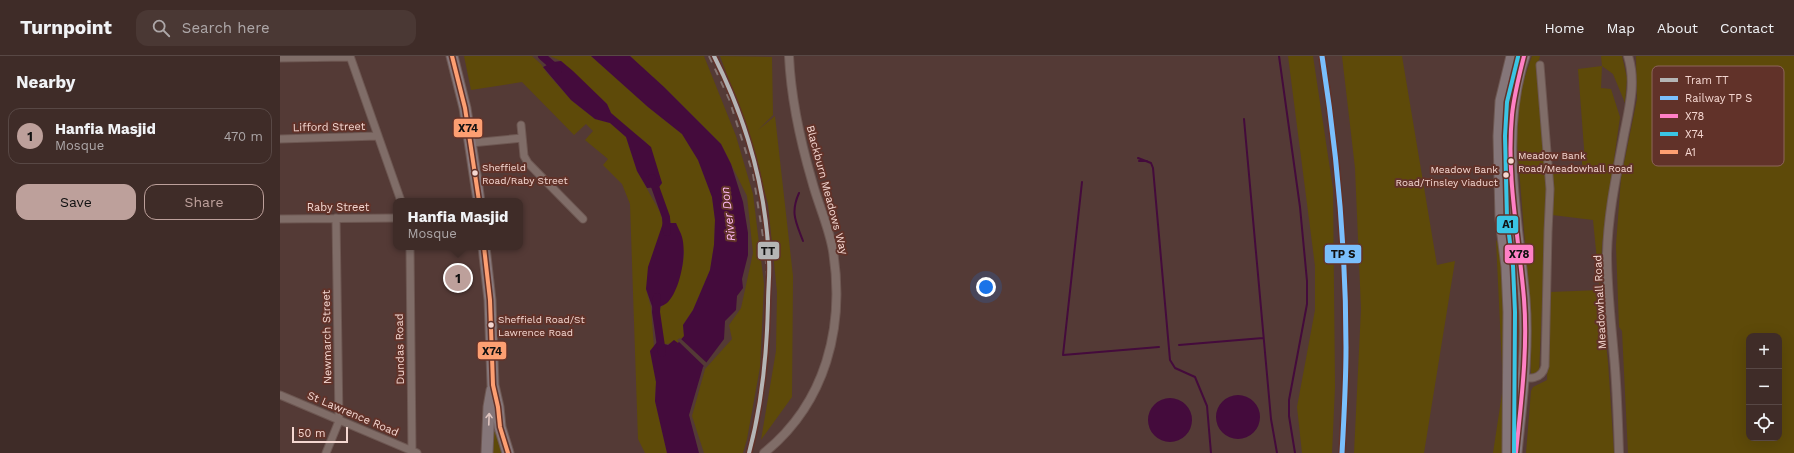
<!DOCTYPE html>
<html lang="en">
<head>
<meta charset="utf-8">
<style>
	body { margin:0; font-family:"Work Sans",sans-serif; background:#4a3834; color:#f1f3f6 }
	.controls { position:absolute; right:12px; bottom:12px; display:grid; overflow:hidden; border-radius:8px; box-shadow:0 4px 16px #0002 }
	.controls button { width:36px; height:36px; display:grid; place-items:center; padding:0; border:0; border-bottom:1px solid #584845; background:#3f2c28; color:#f1f3f6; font:20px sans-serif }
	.scale { position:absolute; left:12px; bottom:10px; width:56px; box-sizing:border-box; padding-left:4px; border:2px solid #f5d7d1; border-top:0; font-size:11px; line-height:14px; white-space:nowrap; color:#f5d7d1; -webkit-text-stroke:3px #613229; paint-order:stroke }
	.you { position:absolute; left:706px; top:231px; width:14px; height:14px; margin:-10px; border:3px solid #fff; border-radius:50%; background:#1a73e8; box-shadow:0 0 0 6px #1a73e833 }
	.badge { display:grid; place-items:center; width:26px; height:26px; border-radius:50%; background:#bda09b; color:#111; font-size:13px; font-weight:700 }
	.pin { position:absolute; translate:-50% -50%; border:2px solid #fff; box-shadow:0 1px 4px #0006 }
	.popup { position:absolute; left:113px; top:142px; width:130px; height:52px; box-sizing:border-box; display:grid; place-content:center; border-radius:8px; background:#3f2c28; filter:drop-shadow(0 1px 3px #0005); font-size:13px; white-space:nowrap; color:#ada7a8 }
	.popup b { font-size:15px; color:#f1f3f6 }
	.popup::after { content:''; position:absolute; left:50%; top:100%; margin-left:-8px; border:8px solid transparent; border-top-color:#3f2c28 }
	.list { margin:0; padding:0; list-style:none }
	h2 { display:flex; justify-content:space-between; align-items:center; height:52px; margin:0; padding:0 16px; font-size:17px }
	h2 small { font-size:13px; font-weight:400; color:#ada7a8 }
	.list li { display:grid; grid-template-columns:26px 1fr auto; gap:12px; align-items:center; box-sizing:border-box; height:56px; margin:0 8px 8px; padding:0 8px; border:1px solid #584845; border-radius:12px }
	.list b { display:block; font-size:15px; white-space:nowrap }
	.list p { margin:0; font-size:13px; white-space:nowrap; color:#ada7a8 }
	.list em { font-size:13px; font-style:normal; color:#ada7a8 }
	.actions { display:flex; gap:8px; padding:12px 16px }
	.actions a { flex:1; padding:9px 0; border:1px solid #bda09b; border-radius:12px; text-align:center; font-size:14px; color:#bda09b }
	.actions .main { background:#bda09b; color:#111 }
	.icon { flex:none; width:22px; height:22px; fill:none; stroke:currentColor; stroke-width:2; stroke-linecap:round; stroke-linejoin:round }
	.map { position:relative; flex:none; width:1514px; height:397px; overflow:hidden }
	header { display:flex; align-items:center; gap:24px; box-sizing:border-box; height:56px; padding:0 20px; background:#3f2c28; border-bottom:1px solid #584845 }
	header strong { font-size:19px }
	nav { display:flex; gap:22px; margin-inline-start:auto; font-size:14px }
	.search { width:280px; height:36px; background:#4a3834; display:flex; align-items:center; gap:10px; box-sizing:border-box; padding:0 14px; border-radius:12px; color:#ada7a8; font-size:15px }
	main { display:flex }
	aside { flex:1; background:#3f2c28 }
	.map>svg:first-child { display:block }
	.green { fill:#5e4a09; fill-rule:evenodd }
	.water { fill:#440b3c }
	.pier { fill:#543a36 }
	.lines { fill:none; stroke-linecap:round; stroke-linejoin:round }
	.stream { stroke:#440b3c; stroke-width:2 }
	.canal { stroke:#440b3c; stroke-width:8 }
	.minor-casing { stroke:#6d5752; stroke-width:9 }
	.tertiary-casing { stroke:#6d5752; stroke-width:10 }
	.primary-casing { stroke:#6d5752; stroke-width:13 }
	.minor { stroke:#806d68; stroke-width:7 }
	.tertiary { stroke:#806d68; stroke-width:8 }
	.primary { stroke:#857679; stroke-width:11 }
	.rail { stroke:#83716e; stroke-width:2; stroke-dasharray:7 7; stroke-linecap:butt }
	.bus-1-casing { stroke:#613229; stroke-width:7 }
	.bus-2-casing { stroke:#613229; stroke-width:7 }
	.bus-3-casing { stroke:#613229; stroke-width:7 }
	.bus-1 { stroke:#ff80c5; stroke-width:4 }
	.bus-2 { stroke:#3ac5e4; stroke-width:4 }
	.bus-3 { stroke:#fd9f72; stroke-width:4 }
	.rail-1-casing { stroke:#613229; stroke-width:8 }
	.rail-1 { stroke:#7abffc; stroke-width:5 }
	.tram-1-casing { stroke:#613229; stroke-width:7 }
	.tram-1 { stroke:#b5b5b5; stroke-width:4 }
	.oneway { stroke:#dfc4bf }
	.bus-dot { fill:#f5d7d1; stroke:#613229; stroke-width:1.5 }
	.labels { text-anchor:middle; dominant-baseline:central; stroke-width:4; stroke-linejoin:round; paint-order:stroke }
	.bus-label { font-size:10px; fill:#f5d7d1; stroke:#613229; text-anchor:start }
	.street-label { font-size:11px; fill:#f5d7d1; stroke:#613229 }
	.water-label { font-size:12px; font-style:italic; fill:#ffb8f4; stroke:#613229 }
	.key { fill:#613229; stroke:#8d645b; stroke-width:1 }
	.key-label { font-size:11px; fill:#f5d7d1 }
	.line-badge { stroke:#613229; stroke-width:1.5 }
	.pale-badge-label { font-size:11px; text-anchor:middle; font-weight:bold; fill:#111 }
</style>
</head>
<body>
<header>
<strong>Turnpoint</strong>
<div class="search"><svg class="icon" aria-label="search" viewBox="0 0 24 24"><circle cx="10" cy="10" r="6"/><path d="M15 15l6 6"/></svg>Search here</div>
<nav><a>Home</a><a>Map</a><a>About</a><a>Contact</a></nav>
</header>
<main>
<aside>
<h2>Nearby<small></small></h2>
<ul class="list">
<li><span class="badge">1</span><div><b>Hanfia Masjid</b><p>Mosque</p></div><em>470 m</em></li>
</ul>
<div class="actions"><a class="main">Save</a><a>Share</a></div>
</aside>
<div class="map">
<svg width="1514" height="397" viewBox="0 0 1514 397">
	<rect width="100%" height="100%" fill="#543a36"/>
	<!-- green -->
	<path class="green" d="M184,0H252L261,8L267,17L291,44L315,63L330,67L346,81L357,115L380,156L383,167L366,233L371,252L374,291L370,295L376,326L375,345L387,397H365L358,383L350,148L342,128L323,109L328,103L305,84L313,75L306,68L294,79L242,26L191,34Z
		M270,0H311L368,51L402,78L418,104L432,141L435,164L434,189L430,214L413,254L403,269L404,280L397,287L384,288L379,253L389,244L393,237L403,208L404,196L396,167H391L379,131L382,127L366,86L352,76L331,57L327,48L281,5Z
		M350,0H424L456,80L473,138L484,228L480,311L467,383L463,397H424L412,360L425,313L452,283L449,269L461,252L473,197L467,140L441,88L384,31Z
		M440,0L492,1L493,59L478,74L495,60L513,220L512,341L481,384L496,295L497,236L488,148L470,81Z
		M1008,0H1033L1053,133L1055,331L1052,397H1022L1017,351L1035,254V210Z
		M1062,0H1122L1157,209L1175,205L1144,397H1074L1081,253L1075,112Z
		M1236,0H1239L1228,113L1226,157L1224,133V66L1229,32Z
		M1252,0H1260L1257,11L1268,118L1259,317L1251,318L1245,187L1236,75L1242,29Z
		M1321,0H1342L1347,22L1345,47L1333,18L1322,10L1321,32L1331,33L1340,61L1322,189L1320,234L1328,306L1334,397H1246L1251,335L1253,331L1267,324L1270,236L1320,234L1313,164L1272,159L1273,118L1303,115L1302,105H1305L1298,13L1322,10Z
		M1356,0H1514V397H1348L1342,275L1339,271L1336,189L1341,122L1357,43ZM1469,280H1499V382H1469Z
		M1233,175C1237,222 1242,270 1238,317L1233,316V216L1228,176Z
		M1216,184L1219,189L1221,201L1225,257L1223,397H1213L1223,331Z
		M211,351L224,397H211Z"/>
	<!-- water -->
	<path class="water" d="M311,0H350L384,31L441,88L451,108L463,146L468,177V199L462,223L463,232L457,240L456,254L445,265L444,283L423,311L409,359L419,397H387L375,345L376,326L370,295L377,286L388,289L394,284L398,287L404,280L403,269L413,254L430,214L434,189L435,164L432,141L418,104L402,78L368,51Z
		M281,5L293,15L327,48L331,57L371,91L382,127L379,131L367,132L357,115L346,81L330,67L315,63L291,44L263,11L273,6Z
		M383,167H396C398,172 401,177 402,181C407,198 400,235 387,247C383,250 377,251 373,253L366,233L368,211Z
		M936 361a22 22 0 1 1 44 0a22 22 0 1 1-44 0Z
		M868 364a22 22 0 1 1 44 0a22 22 0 1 1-44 0Z"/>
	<!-- pier -->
	<path class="pier" d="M400,282L428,308L425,311L397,284Z"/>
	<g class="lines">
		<!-- stream -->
		<path class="stream" d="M999,0L1020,151L1027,225V248L1009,344V360L1015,397
			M964,63L991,363L997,397
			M858,102L871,107L873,112L890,304L895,312L915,321L927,350L931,397
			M859,105H867
			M802,126L783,299L879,291
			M519,137C510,157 516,166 523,185
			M899,289L983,282"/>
		<!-- canal -->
		<path class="canal" d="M262,0L278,14
			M372,122L386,161L387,176
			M377,241L376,256L382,297"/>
		<defs>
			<path id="minor" d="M70,0L121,145
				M0,2L70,1
				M241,69L244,100L248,107L303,163
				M0,83L98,80
				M191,87L242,82
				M0,163L116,162
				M130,191L132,395
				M1227,320C1242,321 1261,328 1265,310L1268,176L1270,133L1260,9
				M0,339L137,397
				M46,397L59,365L56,162"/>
			<path id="tertiary" d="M484,397C546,347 565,271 553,195C549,171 538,148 532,125C520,84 511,43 509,0
				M1339,397C1338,365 1337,332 1334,300C1331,266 1327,232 1327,198C1328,159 1336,121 1343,84C1348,56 1357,28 1348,0"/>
			<path id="primary" d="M172,0L185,52L199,145
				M204,191L210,244L213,329L218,351L220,371L228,397
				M207,397L209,351L212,334
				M1228,397L1229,256L1227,211L1221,163L1219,80L1221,45L1232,0
				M1236,397C1241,346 1248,294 1244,243C1237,163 1218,78 1244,0"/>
		</defs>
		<!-- minor casing -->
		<use href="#minor" class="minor-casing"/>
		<!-- tertiary casing -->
		<use href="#tertiary" class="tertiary-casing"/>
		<!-- primary casing -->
		<use href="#primary" class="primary-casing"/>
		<!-- minor -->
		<use href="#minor" class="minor"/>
		<!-- tertiary -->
		<use href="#tertiary" class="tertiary"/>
		<!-- primary -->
		<use href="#primary" class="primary"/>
		<!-- rail -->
		<path class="rail" d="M429,0L449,43L473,118L485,193L488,235"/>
		<defs>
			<path id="bus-1" d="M1236,397C1241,346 1248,294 1244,243C1239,182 1226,121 1232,59C1234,39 1239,20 1244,0"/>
			<path id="bus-2" d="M1234,397L1235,256L1233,210L1227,163L1225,80L1227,46L1238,1"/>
			<path id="bus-3" d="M172,0L185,52L199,145
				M204,191L210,244L213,329L218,351L220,371L228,397"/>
		</defs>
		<!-- bus-1 casing -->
		<use href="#bus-1" class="bus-1-casing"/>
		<!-- bus-2 casing -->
		<use href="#bus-2" class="bus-2-casing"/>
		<!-- bus-3 casing -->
		<use href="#bus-3" class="bus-3-casing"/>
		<!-- bus-1 -->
		<use href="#bus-1" class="bus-1"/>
		<!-- bus-2 -->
		<use href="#bus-2" class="bus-2"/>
		<!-- bus-3 -->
		<use href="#bus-3" class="bus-3"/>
		<defs>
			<path id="rail-1" d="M1042,0C1057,96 1066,193 1066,291C1066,326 1064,362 1062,397"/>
		</defs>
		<!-- rail-1 casing -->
		<use href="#rail-1" class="rail-1-casing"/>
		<!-- rail-1 -->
		<use href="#rail-1" class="rail-1"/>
		<defs>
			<path id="tram-1" d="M434,0C466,63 486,133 489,204C490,218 488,232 488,247C487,298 482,348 469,397"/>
		</defs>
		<!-- tram-1 casing -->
		<use href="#tram-1" class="tram-1-casing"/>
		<!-- tram-1 -->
		<use href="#tram-1" class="tram-1"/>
	</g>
	<!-- one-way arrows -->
	<defs><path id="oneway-shaft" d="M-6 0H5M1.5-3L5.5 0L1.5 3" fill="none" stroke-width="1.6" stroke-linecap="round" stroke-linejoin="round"/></defs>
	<use class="oneway" href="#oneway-shaft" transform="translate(209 363) rotate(-88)"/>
	<!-- markers -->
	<g class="bus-dot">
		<circle cx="1231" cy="105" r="3.5"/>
		<circle cx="195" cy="117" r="3.5"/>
		<circle cx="1226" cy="119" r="3.5"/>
		<circle cx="211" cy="269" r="3.5"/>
	</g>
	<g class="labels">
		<!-- bus labels -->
		<g class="bus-label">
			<text x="1238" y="99">Meadow Bank<tspan x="1238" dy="13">Road/Meadowhall Road</tspan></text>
			<text x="202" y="111">Sheffield<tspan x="202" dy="13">Road/Raby Street</tspan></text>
			<text x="1218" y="113" text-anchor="end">Meadow Bank<tspan x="1218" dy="13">Road/Tinsley Viaduct</tspan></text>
			<text x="218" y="263">Sheffield Road/St<tspan x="218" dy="13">Lawrence Road</tspan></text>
		</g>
		<!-- street labels -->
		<g class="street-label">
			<text transform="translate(49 71) rotate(-1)">Lifford Street</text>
			<text transform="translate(547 134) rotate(75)">Blackburn Meadows Way</text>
			<text x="58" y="151">Raby Street</text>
			<text transform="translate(1320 246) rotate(-93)">Meadowhall Road</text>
			<text transform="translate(47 281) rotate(-91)">Newmarch Street</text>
			<text transform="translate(120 293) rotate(-91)">Dundas Road</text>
			<text transform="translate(73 358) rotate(23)">St Lawrence Road</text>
		</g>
		<!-- water labels -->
		<g class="water-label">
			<text transform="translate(448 158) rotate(-97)">River Don</text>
		</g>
	</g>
	<!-- legend -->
	<rect x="1372" y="10" width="132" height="100" rx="6" class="key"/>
	<rect x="1380" y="22" width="18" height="4" fill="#b5b5b5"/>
	<rect x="1380" y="40" width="18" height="4" fill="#7abffc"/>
	<rect x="1380" y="58" width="18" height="4" fill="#ff80c5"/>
	<rect x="1380" y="76" width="18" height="4" fill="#3ac5e4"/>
	<rect x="1380" y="94" width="18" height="4" fill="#fd9f72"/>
	<g class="key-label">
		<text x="1405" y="28">Tram TT</text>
		<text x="1405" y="46">Railway TP S</text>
		<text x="1405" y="64">X78</text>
		<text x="1405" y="82">X74</text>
		<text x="1405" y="100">A1</text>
	</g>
	<g class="line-badge">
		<rect x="173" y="62" width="30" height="20" rx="4" fill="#fd9f72"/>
		<rect x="1216" y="159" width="23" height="19" rx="4" fill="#3ac5e4"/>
		<rect x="477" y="185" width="23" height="19" rx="4" fill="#b5b5b5"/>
		<rect x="1044" y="188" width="38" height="20" rx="4" fill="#7abffc"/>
		<rect x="1224" y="188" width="30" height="20" rx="4" fill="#ff80c5"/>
		<rect x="197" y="285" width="30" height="19" rx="4" fill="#fd9f72"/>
	</g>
	<g class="pale-badge-label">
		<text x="188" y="76">X74</text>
		<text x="1228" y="172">A1</text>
		<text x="488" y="199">TT</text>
		<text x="1063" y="202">TP S</text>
		<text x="1239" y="202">X78</text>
		<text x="212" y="299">X74</text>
	</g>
</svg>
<div class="controls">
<button>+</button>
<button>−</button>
<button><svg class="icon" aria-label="locate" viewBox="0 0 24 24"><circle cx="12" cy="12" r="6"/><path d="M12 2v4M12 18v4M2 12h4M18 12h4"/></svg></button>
</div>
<div class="scale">50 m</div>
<div class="you"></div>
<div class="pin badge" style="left:178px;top:222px">1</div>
<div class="popup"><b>Hanfia Masjid</b>Mosque</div>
</div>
</main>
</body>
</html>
